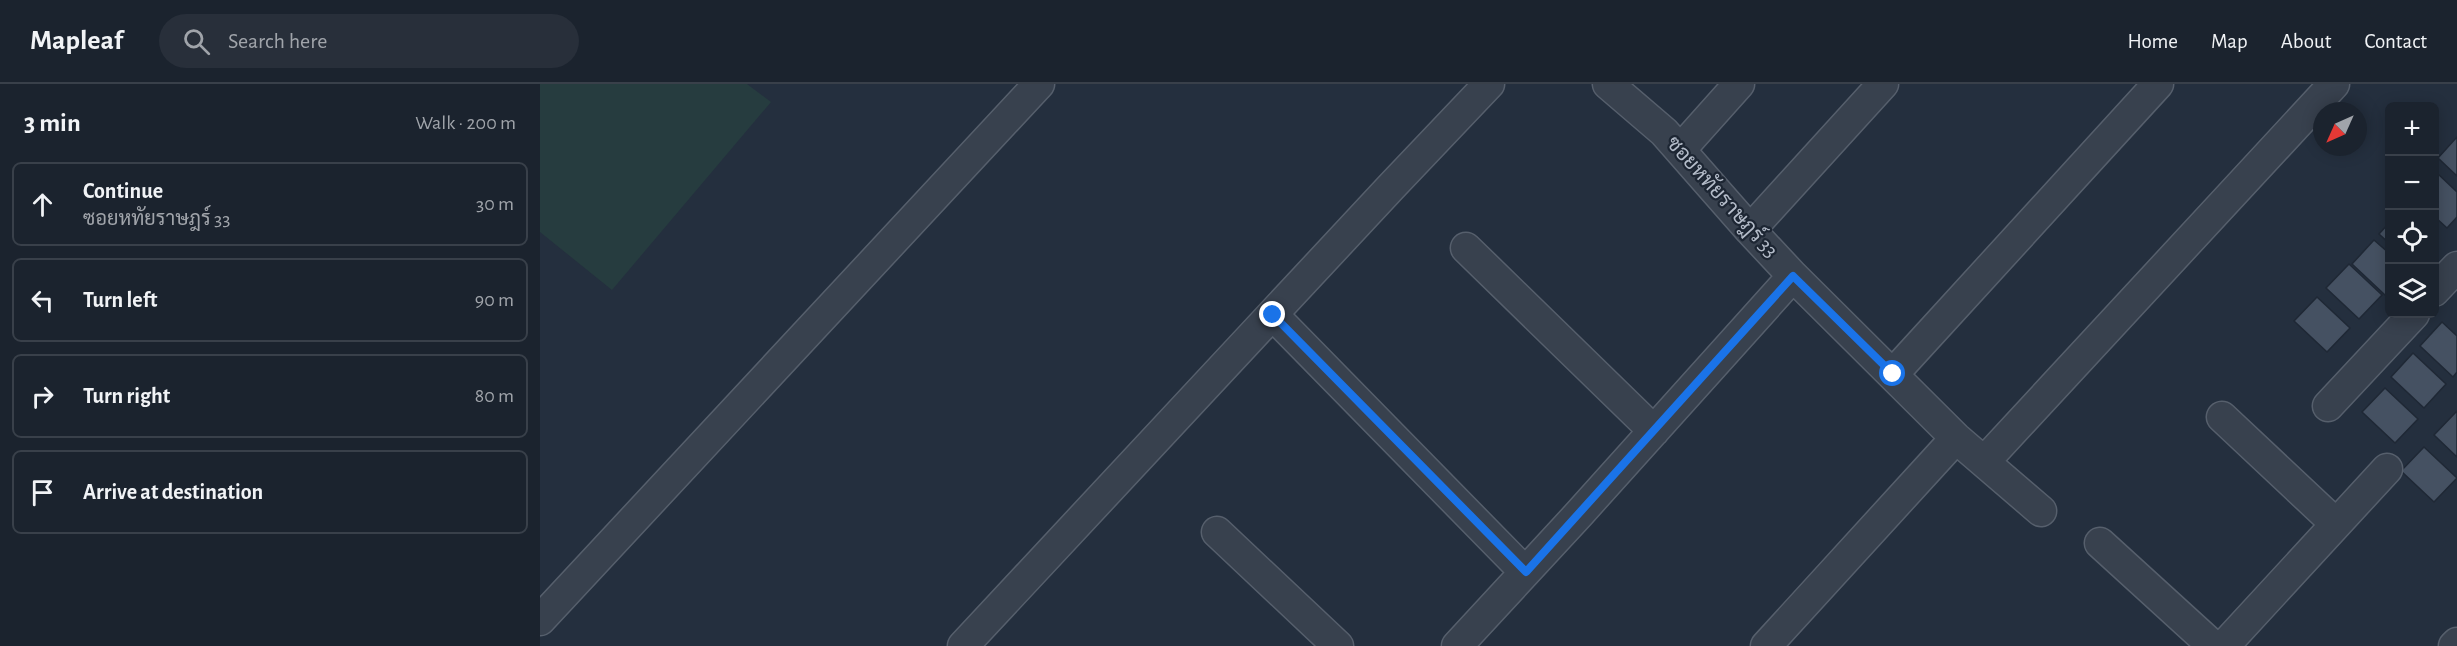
<!DOCTYPE html>
<html lang="en">
<head>
<meta charset="utf-8">
<style>
	body { margin:0; font-family:"Alegreya Sans",Sarabun,sans-serif; background:#282f3a; color:#f1f3f6 }
	.controls { position:absolute; right:18px; top:18px; display:grid; overflow:hidden; border-radius:9px; box-shadow:0 3px 15px #0003 }
	.controls button { width:54px; height:54px; display:grid; place-items:center; padding:0; border:0; border-bottom:2px solid #39404a; background:#1b232e; color:#f1f3f6; font:30px sans-serif }
	.compass { position:absolute; left:1773px; top:18px; width:54px; height:54px; border-radius:50%; background:#1b232e; box-shadow:0 3px 15px #0003; rotate:225deg }
	.stop { position:absolute; width:18px; height:18px; margin:-14px; border:4px solid #1a73e8; border-radius:50%; background:#fff }
	.stop.end { background:#1a73e8; border-color:#fff; box-shadow:0 2px 6px #0008 }
	.list { margin:0; padding:0; list-style:none }
	h2 { display:flex; justify-content:space-between; align-items:center; height:78px; margin:0; padding:0 24px; font-size:26px }
	h2 small { font-size:20px; font-weight:400; color:#a0a4aa }
	.list li { display:grid; grid-template-columns:39px 1fr auto; gap:18px; align-items:center; box-sizing:border-box; height:84px; margin:0 12px 12px; padding:0 12px; border:2px solid #39404a; border-radius:9px }
	.list b { display:block; font-size:22px; white-space:nowrap }
	.list p { margin:0; font-size:20px; white-space:nowrap; color:#a0a4aa }
	.list em { font-size:20px; font-style:normal; color:#a0a4aa }
	.icon { flex:none; width:33px; height:33px; fill:none; stroke:currentColor; stroke-width:2; stroke-linecap:round; stroke-linejoin:round }
	.map { position:relative; flex:none; width:1917px; height:562px; overflow:hidden }
	header { display:flex; align-items:center; gap:36px; box-sizing:border-box; height:84px; padding:0 30px; background:#1b232e; border-bottom:2px solid #39404a }
	header strong { font-size:28px }
	nav { display:flex; gap:33px; margin-inline-start:auto; font-size:21px }
	.search { width:420px; height:54px; background:#282f3a; display:flex; align-items:center; gap:15px; box-sizing:border-box; padding:0 21px; border-radius:33px; color:#a0a4aa; font-size:22px }
	main { display:flex }
	aside { flex:1; background:#1b232e }
	.map>svg:first-child { display:block }
	.garden { fill:#263c3f }
	.building { fill:#455162; stroke:#1f2835; stroke-width:1.5 }
	.lines { fill:none; stroke-linecap:round; stroke-linejoin:round }
	.minor-casing { stroke:#565f6c; stroke-width:33 }
	.minor { stroke:#38414e; stroke-width:30 }
	.route { stroke:#1a73e8; stroke-width:8 }
	.labels { text-anchor:middle; dominant-baseline:central; stroke-width:4.5; stroke-linejoin:round; paint-order:stroke }
	.street-label { font-size:21px; fill:#b4bcc9; stroke:#1d2633 }
</style>
</head>
<body>
<header>
<strong>Mapleaf</strong>
<div class="search"><svg class="icon" aria-label="search" viewBox="0 0 24 24"><circle cx="10" cy="10" r="6"/><path d="M15 15l6 6"/></svg>Search here</div>
<nav><a>Home</a><a>Map</a><a>About</a><a>Contact</a></nav>
</header>
<main>
<aside>
<h2>3 min<small>Walk · 200 m</small></h2>
<ul class="list">
<li><svg class="icon" aria-label="ahead" viewBox="0 0 24 24"><path d="M12 20V5M6 11l6-6 6 6"/></svg><div><b>Continue</b><p>ซอยหทัยราษฎร์ 33</p></div><em>30 m</em></li>
<li><svg class="icon" aria-label="left" viewBox="0 0 24 24"><path d="M17 20v-9H6M10 6l-5 5 5 5"/></svg><div><b>Turn left</b></div><em>90 m</em></li>
<li><svg class="icon" aria-label="right" viewBox="0 0 24 24"><path d="M7 20v-9h11M14 6l5 5-5 5"/></svg><div><b>Turn right</b></div><em>80 m</em></li>
<li><svg class="icon" aria-label="arrive" viewBox="0 0 24 24"><path d="M6 21V4h12l-3 4 3 4H6"/></svg><div><b>Arrive at destination</b></div></li>
</ul>
</aside>
<div class="map">
<svg width="1917" height="562" viewBox="0 0 1917 562">
	<rect width="100%" height="100%" fill="#242f3e"/>
	<!-- garden -->
	<path class="garden" d="M0,0H207L231,18L72,206L0,148Z"/>
	<!-- building -->
	<path class="building" d="M1917,53V92L1898,74Z
		M1897,89L1917,108V133L1907,144L1894,132V91Z
		M1850,138V160L1839,150Z
		M1834,156L1850,170V206L1845,211L1812,180Z
		M1809,180L1842,211L1819,235L1786,204Z
		M1777,213L1810,244L1787,268L1754,237Z
		M1902,238L1917,252V288L1913,293L1880,262Z
		M1873,269L1906,300L1884,324L1851,293Z
		M1845,304L1878,335L1855,359L1822,328Z
		M1917,327V373L1894,351Z
		M1884,363L1917,394L1894,418L1861,387Z"/>
	<g class="lines">
		<defs>
			<path id="minor" d="M1068,0L1124,48L1210,146L1253,192L1416,354L1501,427
				M1140,66L1199,0
				M1210,146L1343,0
				M926,164L1114,347
				M1894,207L1917,183
				M733,231L985,488
				M1353,290L1618,0
				M1788,322L1874,230
				M1682,333L1796,440
				M1444,378L1794,0
				M677,448L798,562
				M1560,459L1673,562
				M0,536L499,0
				M423,562L851,103L949,0
				M917,562L1039,430L1253,192
				M1226,562L1416,354
				M1684,562L1847,385
				M1914,562L1917,559"/>
		</defs>
		<!-- minor casing -->
		<use href="#minor" class="minor-casing"/>
		<!-- minor -->
		<use href="#minor" class="minor"/>
	</g>
	<g class="lines">
		<!-- route -->
		<path class="route" d="M733,231L986,488L1253,192L1353,290"/>
	</g>
	<g class="labels">
		<!-- street labels -->
		<g class="street-label">
			<text transform="translate(1182 113) rotate(48)">ซอยหทัยราษฎร์ 33</text>
		</g>
	</g>
</svg>
<div class="controls">
<button>+</button>
<button>−</button>
<button><svg class="icon" aria-label="locate" viewBox="0 0 24 24"><circle cx="12" cy="12" r="6"/><path d="M12 2v4M12 18v4M2 12h4M18 12h4"/></svg></button>
<button><svg class="icon" aria-label="layers" viewBox="0 0 24 24"><path d="M12 4l9 5-9 5-9-5zM3 14l9 5 9-5"/></svg></button>
</div>
<svg class="compass" viewBox="-18 -18 36 36"><path d="M0-13l5 13h-10z" fill="#e53935"/><path d="M0 13l5-13h-10z" fill="#a0a4aa"/></svg>
<div class="stop" style="left:1353px;top:290px"></div>
<div class="stop end" style="left:733px;top:231px"></div>
</div>
</main>
</body>
</html>
